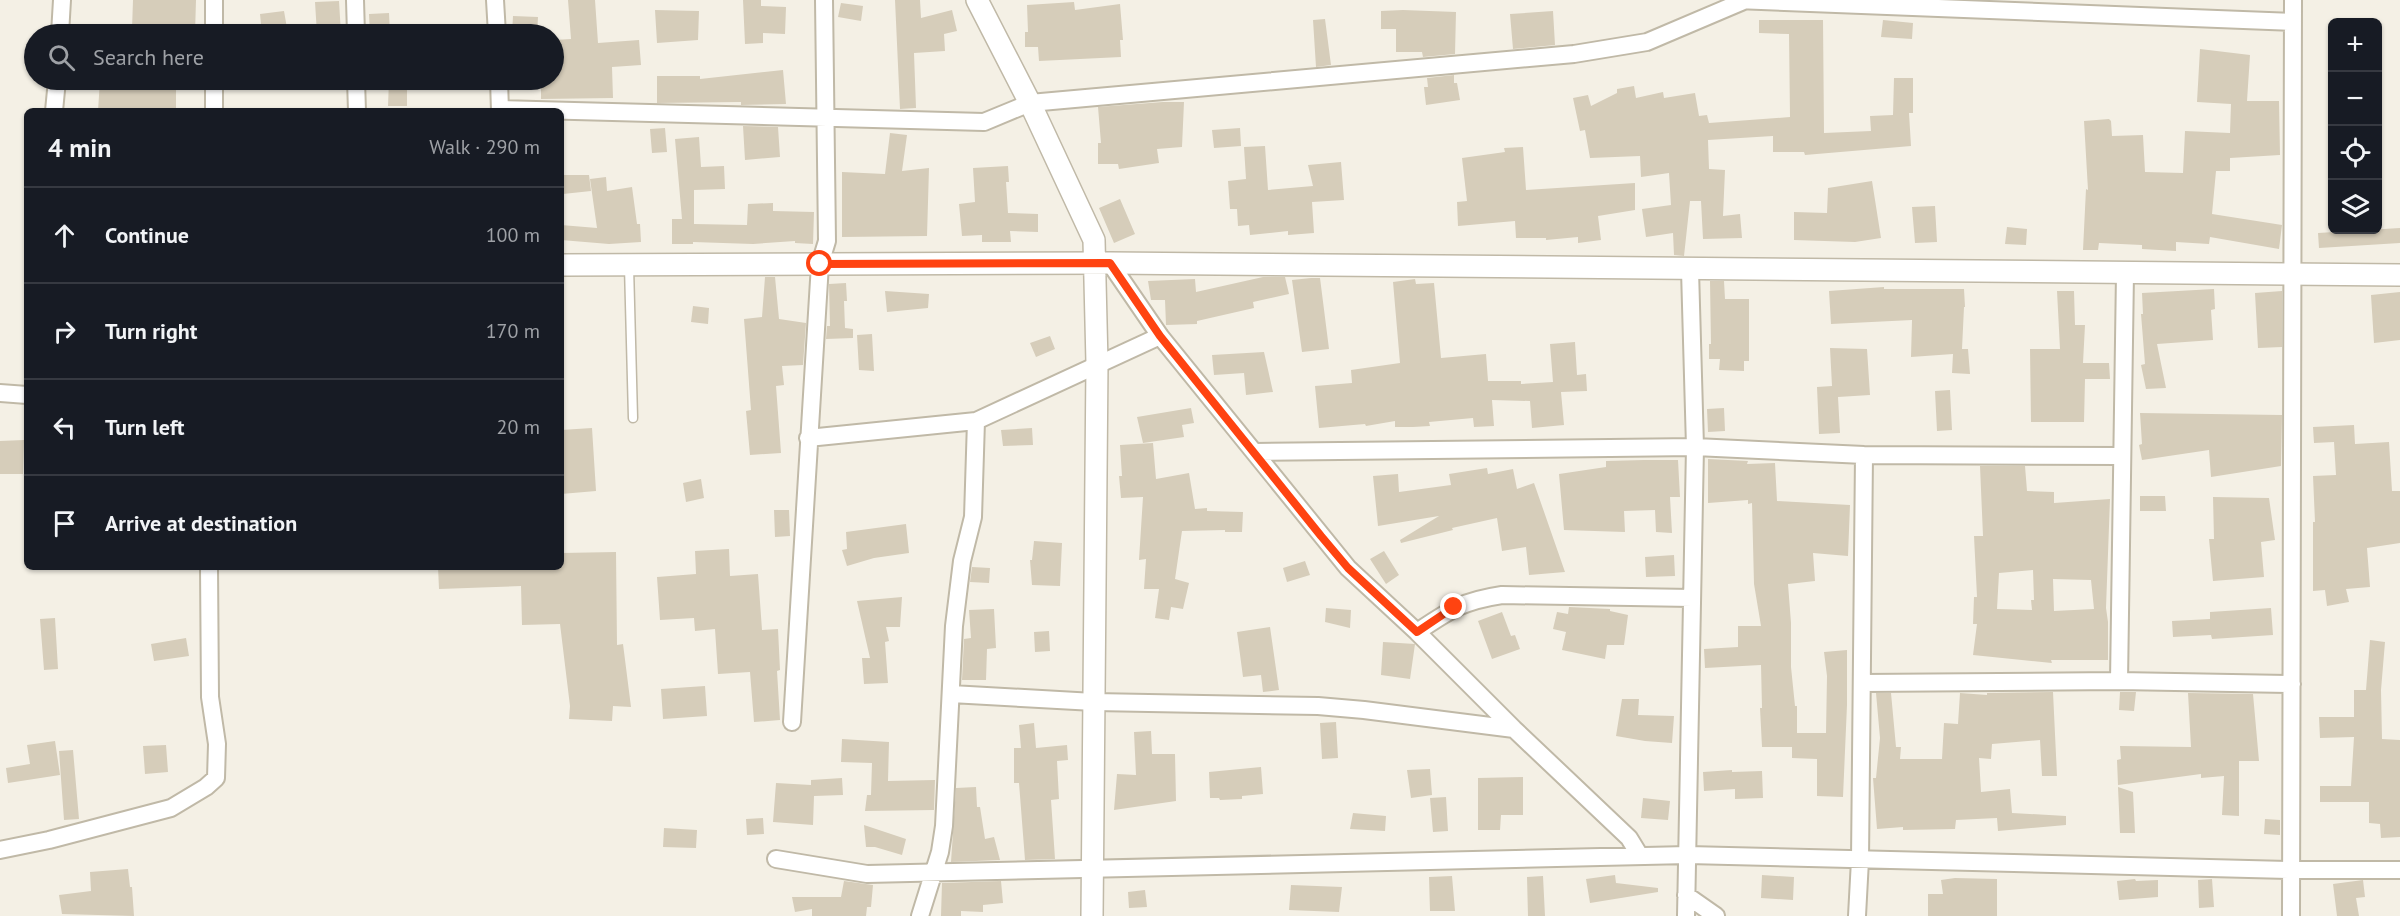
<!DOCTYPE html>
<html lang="en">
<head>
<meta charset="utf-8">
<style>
	body { margin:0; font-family:"PT Sans",sans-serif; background:#20242c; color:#f1f3f6 }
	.controls { position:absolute; right:18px; top:18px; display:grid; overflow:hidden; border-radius:9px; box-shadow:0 2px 4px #0004 }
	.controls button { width:54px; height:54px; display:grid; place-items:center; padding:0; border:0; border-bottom:2px solid #363941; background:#171b24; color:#f1f3f6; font:30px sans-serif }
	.stop { position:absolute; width:18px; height:18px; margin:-14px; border:4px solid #ff4311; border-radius:50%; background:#fff }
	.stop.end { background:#ff4311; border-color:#fff; box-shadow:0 2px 6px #0008 }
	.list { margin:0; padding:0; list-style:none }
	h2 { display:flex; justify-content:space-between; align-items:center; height:78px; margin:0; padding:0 24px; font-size:26px }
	h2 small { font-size:20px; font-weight:400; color:#9ea1a6 }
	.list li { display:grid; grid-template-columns:39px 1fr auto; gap:18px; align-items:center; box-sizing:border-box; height:96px; padding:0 24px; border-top:2px solid #363941 }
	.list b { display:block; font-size:22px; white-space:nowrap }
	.list em { font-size:20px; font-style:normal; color:#9ea1a6 }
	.icon { flex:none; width:33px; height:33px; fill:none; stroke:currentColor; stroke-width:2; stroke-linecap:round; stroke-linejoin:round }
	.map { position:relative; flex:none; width:2400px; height:916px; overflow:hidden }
	.search { position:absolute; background:#171b24; box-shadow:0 2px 4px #0004; left:24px; top:24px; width:540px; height:66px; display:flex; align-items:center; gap:15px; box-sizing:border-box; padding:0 21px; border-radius:33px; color:#9ea1a6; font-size:22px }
	.panel { position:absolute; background:#171b24; box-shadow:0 2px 4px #0004; left:24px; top:108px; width:540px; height:462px; border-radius:9px }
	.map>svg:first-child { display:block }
	.building { fill:#d6cdba; fill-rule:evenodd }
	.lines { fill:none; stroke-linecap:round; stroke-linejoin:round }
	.service-casing { stroke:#c0b9a7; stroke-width:11 }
	.minor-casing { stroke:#c0b9a7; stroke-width:20 }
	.tertiary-casing { stroke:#c0b9a7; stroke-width:24 }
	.service { stroke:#fff; stroke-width:8 }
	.minor { stroke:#fff; stroke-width:16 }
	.tertiary { stroke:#fff; stroke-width:21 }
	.route { stroke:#ff4311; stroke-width:8 }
</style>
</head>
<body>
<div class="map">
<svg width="2400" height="916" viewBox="0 0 2400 916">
	<rect width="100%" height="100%" fill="#f4f0e5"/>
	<!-- building -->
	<path class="building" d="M133,0H196L195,34H174V30L132,29Z
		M568,0H595L598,43L639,40L641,65L612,67L613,98L541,99V80H554V40L571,39Z
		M743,0H761V6L786,7L785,34L763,33V43L745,44Z
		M895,0H920L921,18L952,10L957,31L944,34L945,51L914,53L916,108L900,109Z
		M339,1L341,34H317L315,2Z
		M1074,2L1075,10L1120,4L1123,40H1120L1121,57L1039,61L1038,47H1025V32H1028L1027,5Z
		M841,3L863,6L861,21L838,17Z
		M655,10L699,11L698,40L657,43Z
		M1403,10L1456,12L1455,54L1423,57L1422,52H1396V29H1381V11Z
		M284,11L288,34H262L260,14Z
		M1553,11L1555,45L1513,49L1510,14Z
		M389,13L390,34H370L369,14Z
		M513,16L538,17L537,34H512Z
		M1325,19L1331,65L1316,67L1313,20Z
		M1759,20H1823L1824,133L1871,131L1870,116L1893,115L1894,78H1913V113H1909L1911,146L1805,155L1804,152H1773V136L1708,140L1709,169L1725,170L1723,216L1740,214L1742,238L1703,239L1701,201H1690L1684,256L1674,255L1673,233L1646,237L1642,209L1671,205L1669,173L1641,177L1640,156L1590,158L1585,130L1580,131L1573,98L1588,95L1591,106L1617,93V89L1634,86L1636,98L1663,92L1664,98L1695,93L1699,116L1707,115L1709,123L1790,117L1789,34L1759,33Z
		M1883,20L1913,23L1912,39L1881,37Z
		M2200,49L2250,55L2247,101H2279L2280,155L2230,158V171H2216L2212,214L2282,225L2279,249L2210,237L2209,244L2176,242V251L2142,249V245L2099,243L2098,250H2083L2086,189L2088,190L2084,121L2109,119L2111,121L2112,136L2143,135L2145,172L2183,173L2185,131L2230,133L2231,104L2197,102Z
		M783,70L786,104L741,105V102L657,103V76H700V79Z
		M1454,75V83H1457L1460,100L1426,105L1424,87H1428L1427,78Z
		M100,80H176V111H98Z
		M389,80H407V106H388Z
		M1163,102H1184L1182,147L1157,149L1159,163L1119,169L1118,164H1098V143H1101L1098,107Z
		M743,126L778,127L780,157L745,160Z
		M665,128L667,152L652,153L650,129Z
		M1240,128L1241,146L1214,148L1212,130Z
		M890,133L907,135L902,171L929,168L927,236L842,237V172L885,174Z
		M699,137L701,167L724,166L725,189L694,190V224L747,225L748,204L773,203V211L814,212L813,244L795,243V241L753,244L693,242V244H672V219H682L675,139Z
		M1265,146L1268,190L1313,186L1308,165L1341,162L1344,200L1312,202L1314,233L1288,235V231L1250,235L1249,225L1238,226L1237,209H1230L1228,181L1246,179L1244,147Z
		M1523,147L1526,190L1635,183V210L1598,216L1601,240L1578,243V237L1546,240V238H1516L1515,221L1458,226L1457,202L1467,201L1462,158L1505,152L1504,148Z
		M1008,166L1009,182H1006L1008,213L1038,214V232L1010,231L1011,242H982V235L962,236L959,204L975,202L973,168Z
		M563,175H589L591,191L563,194Z
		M606,177L607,191L632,187L637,224H640L641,242L609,244L561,240V225L597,228L590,179Z
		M1872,181L1881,238L1855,242L1794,240V212L1827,213L1828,188Z
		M1120,199L1135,234L1114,243L1099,208Z
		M1935,206L1937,242L1915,243L1912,207Z
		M2007,227L2027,229L2026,245L2005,244Z
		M2400,228V243L2319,248L2318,233Z
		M765,277H775L779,319L806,323L803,365L782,366L784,385L776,386L781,453L750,455L746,411L751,410L744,319L762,317Z
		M1263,277H1285L1289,294L1253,302L1254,308L1197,321V324L1166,325L1165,300H1151L1148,281L1195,279L1196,292Z
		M1311,278H1320L1329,349L1302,352L1292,280Z
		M1415,279L1416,284L1434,283L1441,358L1486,354L1488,381H1521V384L1553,382L1550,344L1575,342L1577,375L1586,374L1587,391L1561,392L1564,425L1532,428L1530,401L1492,400L1494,426L1474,427L1473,418L1429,422L1430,426L1413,427H1395V421L1366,426L1365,424L1319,428L1315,386L1352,383L1351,370L1400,363L1393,282Z
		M1710,281H1724L1725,299H1749V361H1744V371L1719,370L1720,359H1709V344H1711Z
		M846,283L847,301H844L845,328L853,329V338L826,339L827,326H830L829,284Z
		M1884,287V289H1964L1965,307H1964L1962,349H1968L1970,374L1952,373L1953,354L1911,357L1912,320L1831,324L1829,291Z
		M2214,289L2215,309L2211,310L2213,340L2157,344L2166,388L2146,389L2141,365L2145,364L2141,314H2143L2142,293Z
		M885,291L929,294L928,308L887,312Z
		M2057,291H2074L2075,325H2085L2083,363H2109L2110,379H2085L2084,422H2031L2030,349H2060Z
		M2282,291V347L2258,348L2255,293Z
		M2400,292V340L2374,343L2371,295Z
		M693,306L709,308L708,324L691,322Z
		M872,334L874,371L859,370L857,335Z
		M1050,336L1055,349L1036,357L1030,343Z
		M1830,348L1867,349L1870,395L1838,397L1840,433L1819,434L1817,387L1832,386Z
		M1264,352L1273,392L1246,395L1244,373L1214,375L1212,355Z
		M1950,390L1952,430L1937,431L1935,391Z
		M1191,408L1194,423L1182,425L1184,437L1143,443L1137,417Z
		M1724,408L1725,431L1708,432L1707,409Z
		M2140,413L2282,415L2281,466L2211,477L2209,450L2142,460L2139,445L2142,444Z
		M2354,425L2355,444L2389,442L2392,491H2400V543L2367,548L2370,587L2346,589L2349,602L2327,606L2325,590L2313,591V522H2315L2313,476L2336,475L2334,442L2314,443L2313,427Z
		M592,428L596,491L561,494V430Z
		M1032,428L1033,445L1003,446L1001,430Z
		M24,440L23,474H0V441Z
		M1153,443L1156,479L1189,473L1195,509L1207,508V511L1243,512L1242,532H1225V530L1182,531L1175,579L1189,583L1183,609L1171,607L1169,620L1155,618L1159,589H1144L1146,559L1139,560L1143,497L1121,498L1119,476H1122L1120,445Z
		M1708,459L1748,461L1747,464L1775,463L1777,501L1850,505L1848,556L1813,553L1815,581L1788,584L1791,623V667L1795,706H1797V733H1826L1827,676L1824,652L1847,650V705L1843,797L1817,796V759L1792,758V747H1762L1760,708H1762L1761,665L1705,668L1704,649L1738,647V626H1761L1754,584L1752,503L1748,504V500L1708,503Z
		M1644,460H1678L1680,497H1670L1672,533L1656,532L1655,510L1624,511L1625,532L1564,530L1559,474L1606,467V461Z
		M1980,466H2025L2027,491L2054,492V503L2110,499L2106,608L2108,622V660H2051L2052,663L1973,655L1977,624H1973L1974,597H1977L1974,536H1983ZM2033,570L2034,600H2031L2032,610L1997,609L1999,573ZM2053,579L2091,580L2094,609L2054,611Z
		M1487,468L1488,474L1513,469L1517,489L1534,483L1565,572L1529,575L1526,547L1502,551L1497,518L1452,528L1453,530L1401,543L1400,540L1439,516L1378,526L1373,476L1398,474L1399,492L1451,485L1449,474Z
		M701,479L704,498L686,502L683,483Z
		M2140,496H2165L2166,511H2140Z
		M2213,497L2269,498L2275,540L2261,542L2264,577L2213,581L2209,539H2214Z
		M774,510H789L790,536L775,537Z
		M906,524L909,553L874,558L847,566L842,550L847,549L846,532Z
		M1034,541L1062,543L1060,586L1032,585L1030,560H1032Z
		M729,549L730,576L758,574L762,630L778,629L780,670L777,671L780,720L754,722L750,672L718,674L715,629L695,631L694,618L660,620L657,577L696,574L695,551Z
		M1384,551L1399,575L1386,584L1370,559Z
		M616,552L617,645L623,644L631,707L613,706L612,721L569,719L570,706L560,624L522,625L521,586L439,589L438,567H561V553Z
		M1674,555L1675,576L1646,577L1645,557Z
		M1305,561L1310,575L1287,582L1283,568Z
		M972,567L990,568L989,583L970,582Z
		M902,597L900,627H886L889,641L885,642L888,683L864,684L862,658H870L857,601Z
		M1569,607L1610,609V611L1628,615L1624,645H1607L1605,659L1562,650L1566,632L1553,629L1557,612L1568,614Z
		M1326,608L1351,610L1350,628L1325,622Z
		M2271,608L2273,635L2212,639L2211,635L2173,637L2172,621L2210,619V612Z
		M994,609L996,648L987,649L986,680H962L964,639L971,638L969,610Z
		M1502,612L1511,636L1515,635L1520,649L1492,659L1478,621Z
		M55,618L58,669L44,670L40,619Z
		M1270,627L1279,690L1263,692L1261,675L1243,677L1237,632Z
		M1049,631L1050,651L1035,652L1034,632Z
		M186,638L189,656L154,661L151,644Z
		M2370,640L2385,642L2381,690L2382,739L2400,740V837L2381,838L2380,824L2369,823V802H2320V786H2351L2354,737L2320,738L2319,717H2354V690H2366Z
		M1383,642L1415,644L1410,679L1381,675Z
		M705,686L707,716L663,719L661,689Z
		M2053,692L2057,776H2042L2040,740L1992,744L1991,759L1979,758L1981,792L2010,789L2012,813L2066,816V825L1998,831L1997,818L1956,820L1955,829L1903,830V827L1877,829L1873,778H1876L1880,738L1876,693H1891L1896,747H1901L1900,759H1942L1944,723L1958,724L1960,693L1987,695V693Z
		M2120,692H2136L2134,711L2119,710Z
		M2188,693L2253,694L2259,761H2239V816L2222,815L2224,776L2201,778V774L2118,785L2117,760L2121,759L2120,746L2191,747Z
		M1622,699H1639L1638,715L1674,716L1672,743L1645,741L1616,736Z
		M1336,722L1338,758L1322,759L1320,723Z
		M1034,723L1036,748L1067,745L1068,760L1057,761L1059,799L1051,800L1055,859L1025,860L1019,783H1014V748H1021L1019,725Z
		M1151,731L1152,754H1175L1176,801L1114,810L1117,774L1136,775L1134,732Z
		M842,739L889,742L888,781L935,780L934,810L865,811L867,795H871L872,763L841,762Z
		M55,741L60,775L8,783L6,768L30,764L27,745Z
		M166,745L168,772L145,774L143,746Z
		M73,750L79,819L64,820L59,751Z
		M1261,767L1263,794L1242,796V799L1220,800L1219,798H1210L1209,772Z
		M1430,769L1432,795L1411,798L1407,770Z
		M1732,770V772L1762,771L1763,798L1735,799V789L1704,791L1703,772Z
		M1523,777V815H1501L1500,830H1478V778Z
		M842,778L843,795L814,796L813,825L773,822L776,783L811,785V780Z
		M976,787L977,807H980L985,839L994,837L1000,860L951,862L956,788Z
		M2118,787L2133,792L2135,833H2120Z
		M1446,797L1448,831L1433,832L1430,798Z
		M1643,798L1670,801L1668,820L1641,818Z
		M1353,813L1386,816L1385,831L1350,829Z
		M763,818L764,834L747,835L746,819Z
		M2265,819L2280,820V835L2264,834Z
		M864,825L906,839L902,855L875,847H866Z
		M664,828L697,830L696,848L663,847Z
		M128,869L130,887H132L134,916L62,914L59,895L91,891L90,872Z
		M1615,875L1616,883L1658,888V892L1590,903L1586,879Z
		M1762,875L1794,877L1793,900L1761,898Z
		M1452,876L1455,911H1430L1429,877Z
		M1543,876L1545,916H1528L1527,877Z
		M1955,878L1997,879V916H1928V894H1943L1941,880Z
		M2135,879L2136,881L2158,880V897L2119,900L2117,881Z
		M2212,879L2214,907L2199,908L2198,880Z
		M2363,880L2365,897L2356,898L2359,916H2337L2333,884Z
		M844,881L873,885L871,907H867L866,916H812V909L795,912L792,897H841Z
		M1001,881L1003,903L983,905V912L961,911V916H941L942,883Z
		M1291,885L1342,887L1339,912L1289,910Z
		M1145,890L1147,907L1129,908L1128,892Z"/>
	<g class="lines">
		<defs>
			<path id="service" d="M629,266L633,418"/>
			<path id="minor" d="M214,0V34
				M355,0L356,34
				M495,0L497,34
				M1736,0L2293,22
				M60,34L62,0
				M214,80V111
				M356,80L357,111
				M499,80L500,111
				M500,109L984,122L1030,103L1574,54L1647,42L1746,0
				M54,111L57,80
				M1110,263L1160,336L1348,568L1417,632L1514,729L1629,838L1640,856
				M0,393L27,395
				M808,438L976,421L1160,336
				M1254,452L1695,447L1864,455L2122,456
				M1417,632C1450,610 1462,601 1502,595L1692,598
				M2119,681L2125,273
				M1862,683L2119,681L2292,684
				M951,694L1094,702L1318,706L1364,710L1514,729
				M792,722L820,264L827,241L824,0
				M0,850L49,840L171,808L206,787L216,778L217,744L210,697L209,567
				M776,859L867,874L1688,855L2292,870H2400
				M1686,895L1716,916
				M920,916L940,852L944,826L954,626L962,561L973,517L976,421
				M1686,916L1695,447L1690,270
				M1857,916L1860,860L1864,455
				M2291,916L2293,0"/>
			<path id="tertiary" d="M977,0L1030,103L1094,240L1097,363L1092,916
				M561,265L1110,263L2400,275"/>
		</defs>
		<!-- service casing -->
		<use href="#service" class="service-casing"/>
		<!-- minor casing -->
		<use href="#minor" class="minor-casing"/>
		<!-- tertiary casing -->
		<use href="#tertiary" class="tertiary-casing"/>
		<!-- service -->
		<use href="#service" class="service"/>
		<!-- minor -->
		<use href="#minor" class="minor"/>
		<!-- tertiary -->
		<use href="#tertiary" class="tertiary"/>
	</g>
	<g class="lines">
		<!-- route -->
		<path class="route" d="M820,264L1110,263L1160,336L1321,536L1348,568L1417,632L1454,607"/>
	</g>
</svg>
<div class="controls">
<button>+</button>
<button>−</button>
<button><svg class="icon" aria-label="locate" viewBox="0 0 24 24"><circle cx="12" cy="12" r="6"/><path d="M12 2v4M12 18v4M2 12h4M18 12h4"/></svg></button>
<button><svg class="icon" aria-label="layers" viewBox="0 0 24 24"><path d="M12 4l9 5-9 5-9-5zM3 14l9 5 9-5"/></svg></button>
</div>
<div class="stop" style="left:820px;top:264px"></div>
<div class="stop end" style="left:1454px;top:607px"></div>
<div class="search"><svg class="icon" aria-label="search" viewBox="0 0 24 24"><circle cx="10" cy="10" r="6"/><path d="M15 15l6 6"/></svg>Search here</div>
<section class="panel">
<h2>4 min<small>Walk · 290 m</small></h2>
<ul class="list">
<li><svg class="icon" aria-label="ahead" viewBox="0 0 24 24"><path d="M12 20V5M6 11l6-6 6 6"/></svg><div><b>Continue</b></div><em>100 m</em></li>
<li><svg class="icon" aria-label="right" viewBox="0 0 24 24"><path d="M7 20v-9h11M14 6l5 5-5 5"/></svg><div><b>Turn right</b></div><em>170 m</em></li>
<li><svg class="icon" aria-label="left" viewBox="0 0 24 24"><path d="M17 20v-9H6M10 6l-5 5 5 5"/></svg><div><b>Turn left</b></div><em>20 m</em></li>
<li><svg class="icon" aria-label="arrive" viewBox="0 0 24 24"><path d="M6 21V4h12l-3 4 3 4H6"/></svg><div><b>Arrive at destination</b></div></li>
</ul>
</section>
</div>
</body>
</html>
